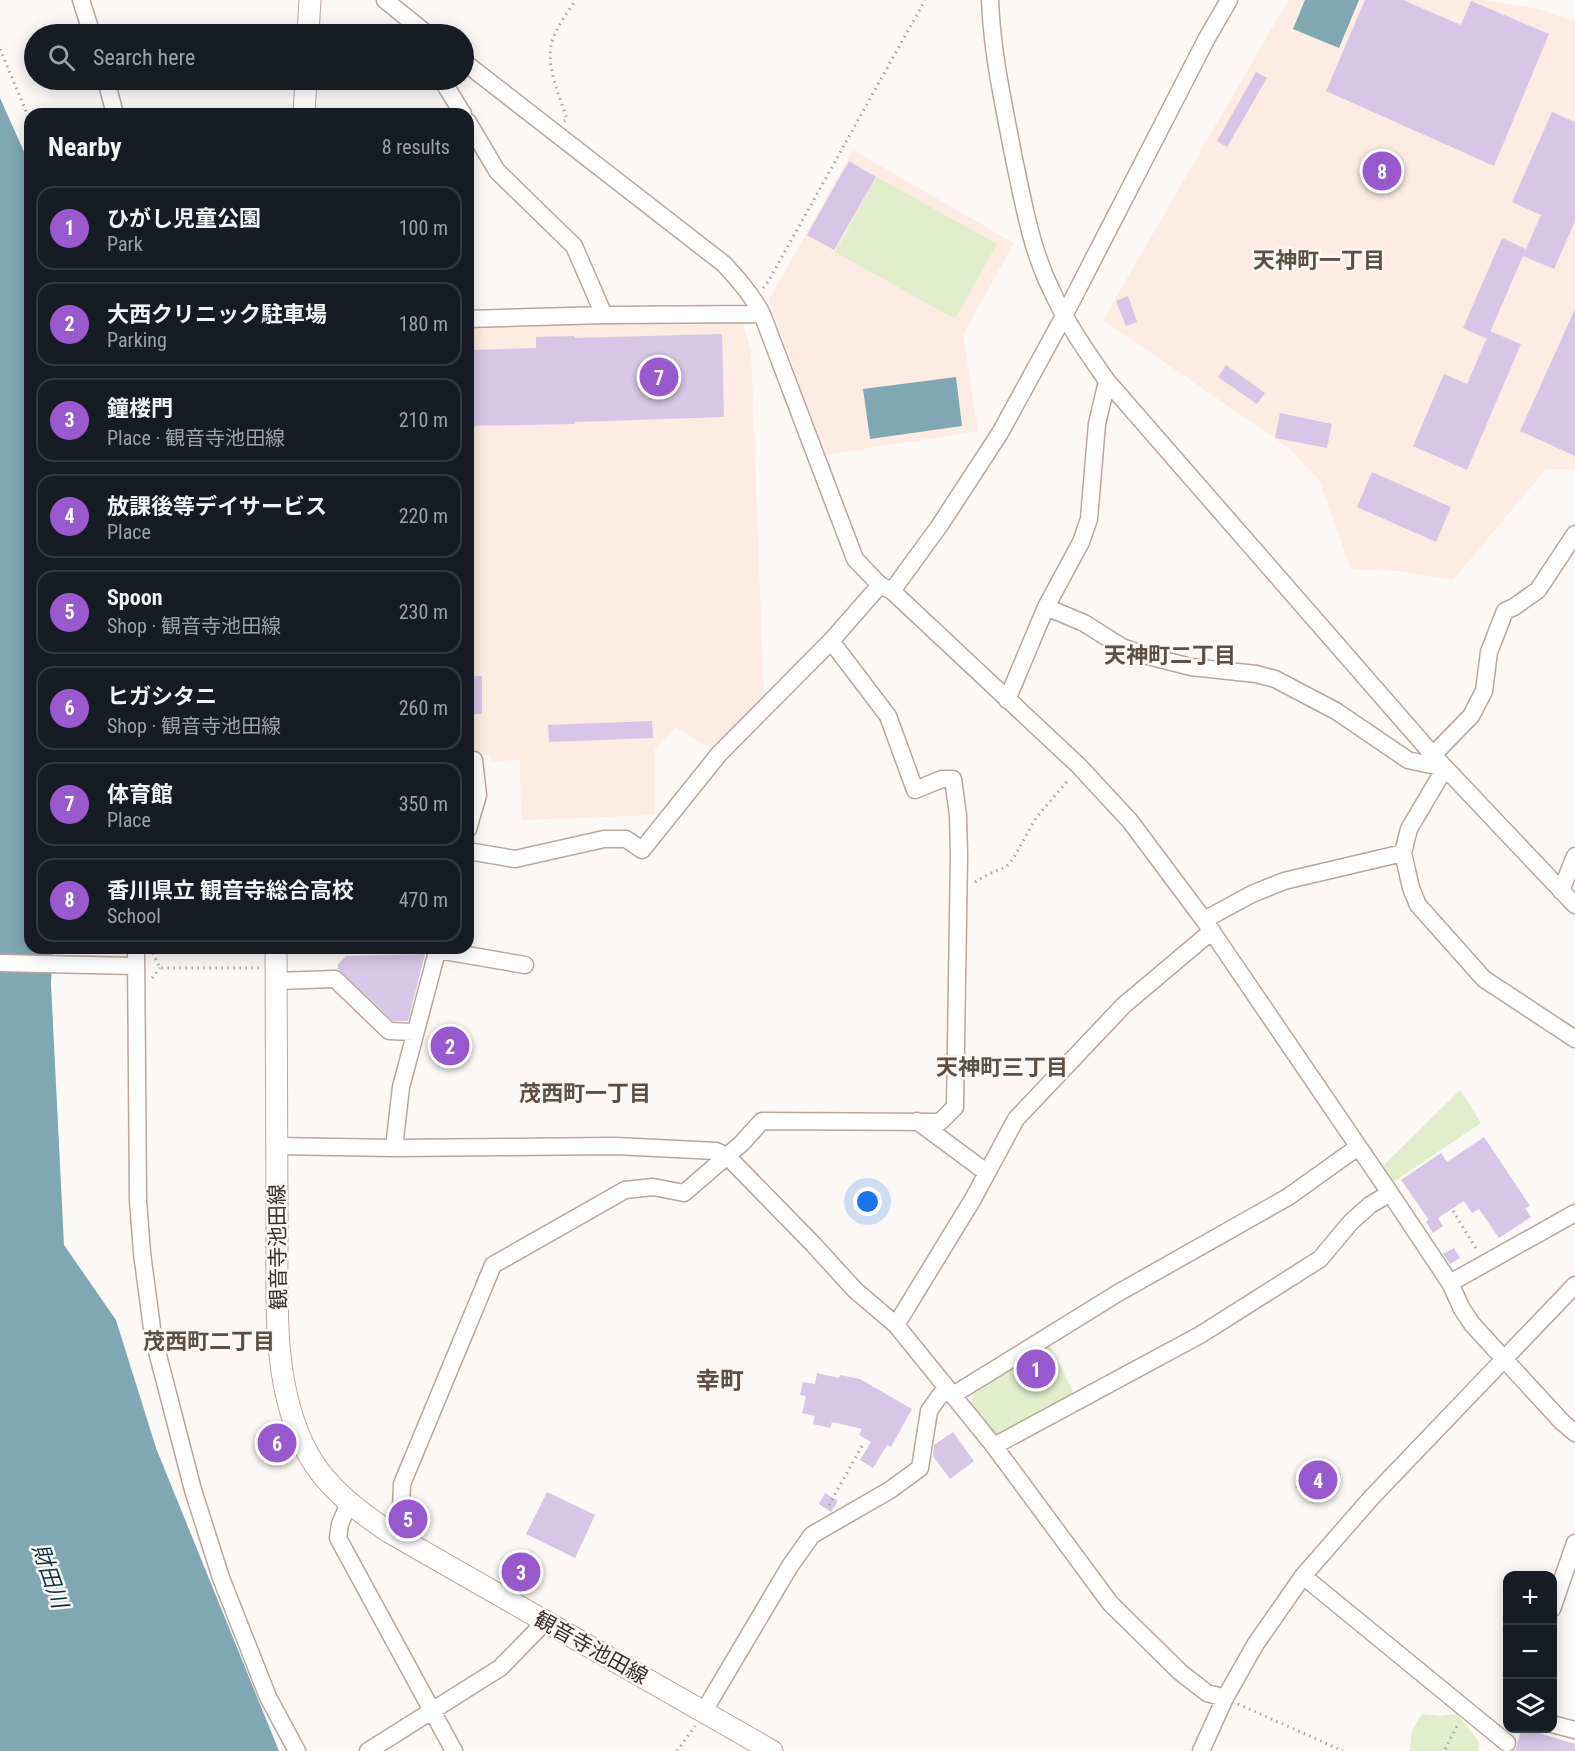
<!DOCTYPE html>
<html lang="en">
<head>
<meta charset="utf-8">
<style>
	body { margin:0; font-family:"Roboto Condensed","Noto Sans JP",sans-serif; background:#20242c; color:#f1f3f6 }
	.controls { position:absolute; right:18px; bottom:18px; display:grid; overflow:hidden; border-radius:12px; box-shadow:0 3px 15px #0003 }
	.controls button { width:54px; height:54px; display:grid; place-items:center; padding:0; border:0; border-bottom:2px solid #363941; background:#171b24; color:#f1f3f6; font:30px sans-serif }
	.you { position:absolute; left:868px; top:1202px; width:21px; height:21px; margin:-15px; border:4px solid #fff; border-radius:50%; background:#1a73e8; box-shadow:0 0 0 9px #1a73e833 }
	.badge { display:grid; place-items:center; width:39px; height:39px; border-radius:50%; background:#9858ce; color:#fff; font-size:20px; font-weight:700 }
	.pin { position:absolute; translate:-50% -50%; border:3px solid #fff; box-shadow:0 2px 6px #0006 }
	.list { margin:0; padding:0; list-style:none }
	h2 { display:flex; justify-content:space-between; align-items:center; height:78px; margin:0; padding:0 24px; font-size:26px }
	h2 small { font-size:20px; font-weight:400; color:#9ea1a6 }
	.list li { display:grid; grid-template-columns:39px 1fr auto; gap:18px; align-items:center; box-sizing:border-box; height:84px; margin:0 12px 12px; padding:0 12px; border:2px solid #363941; border-radius:18px }
	.list b { display:block; font-size:22px; white-space:nowrap }
	.list p { margin:0; font-size:20px; white-space:nowrap; color:#9ea1a6 }
	.list em { font-size:20px; font-style:normal; color:#9ea1a6 }
	.icon { flex:none; width:33px; height:33px; fill:none; stroke:currentColor; stroke-width:2; stroke-linecap:round; stroke-linejoin:round }
	.map { position:relative; flex:none; width:1575px; height:1751px; overflow:hidden }
	.search { position:absolute; background:#171b24; box-shadow:0 3px 15px #0003; left:24px; top:24px; width:450px; height:66px; display:flex; align-items:center; gap:15px; box-sizing:border-box; padding:0 21px; border-radius:33px; color:#9ea1a6; font-size:22px }
	.panel { position:absolute; background:#171b24; box-shadow:0 3px 15px #0003; left:24px; top:108px; width:450px; height:846px; border-radius:18px }
	.map>svg:first-child { display:block }
	.built { fill:#fcece3 }
	.green { fill:#e2edcc }
	.water { fill:#80a8b3 }
	.building { fill:#d7c6e5 }
	.lines { fill:none; stroke-linecap:round; stroke-linejoin:round }
	.minor-casing { stroke:#b9a79d; stroke-width:19 }
	.major-casing { stroke:#b9a79d; stroke-width:23 }
	.path { stroke:#aca6a3; stroke-width:3; stroke-dasharray:1.5 4.5; stroke-linecap:butt }
	.minor { stroke:#fff; stroke-width:16 }
	.major { stroke:#fff; stroke-width:21 }
	.labels { text-anchor:middle; dominant-baseline:central; stroke-width:5; stroke-linejoin:round; paint-order:stroke }
	.street-label { font-size:21px; fill:#38302c; stroke:#fcf8f6 }
	.neighbourhood-label { font-size:22px; font-weight:bold; fill:#5e4f45; stroke:#fcf8f6 }
	.water-label { font-size:22px; font-style:italic; fill:#0a323a; stroke:#fcf8f6 }
	.quarter-label { font-size:24px; font-weight:bold; fill:#5e4f45; stroke:#fcf8f6 }
</style>
</head>
<body>
<div class="map">
<svg width="1575" height="1751" viewBox="0 0 1575 1751">
	<rect width="100%" height="100%" fill="#fcf8f6"/>
	<!-- built -->
	<path class="built" d="M1288,0H1481L1538,9L1575,22V469H1546L1453,580L1400,571L1351,569L1319,480L1289,448L1103,320Z
		M853,150L1014,243L963,335L978,431L825,455L769,300Z
		M723,316L743,324L751,351L764,699L711,749L676,727L655,749V815L521,820L520,760L492,761L488,755L468,756V327Z"/>
	<!-- green -->
	<path class="green" d="M877,177L997,244L955,319L835,252Z
		M1460,1090L1481,1123L1392,1183L1381,1168Z
		M1049,1344L1074,1393L997,1435L990,1433L970,1409L975,1393Z
		M1422,1714L1440,1716L1457,1714L1479,1742L1478,1751H1410L1412,1730Z"/>
	<!-- water -->
	<path class="water" d="M1305,0H1359L1339,48L1293,29Z
		M0,98L30,165V948H53L51,984L64,1245L116,1320L156,1448L279,1751H0Z
		M956,377L962,426L870,439L863,389Z"/>
	<!-- building -->
	<path class="building" d="M1365,0H1403L1461,25L1471,1L1549,34L1494,166L1326,91Z
		M1256,72L1267,78L1227,147L1217,141Z
		M1552,112L1575,122V221L1554,269L1523,256L1541,215L1512,202Z
		M849,161L876,177L834,250L807,235Z
		M1502,238L1526,249L1487,339L1463,328Z
		M1128,296L1137,322L1126,326L1116,301Z
		M1575,309V456L1520,431Z
		M1490,331L1521,344L1467,470L1413,446L1444,374L1467,384Z
		M722,334L724,417L575,422V424L468,426V350L536,348V337L574,336V338Z
		M1226,365L1265,393L1257,404L1218,377Z
		M1280,413L1332,424L1327,448L1275,438Z
		M1372,472L1451,507L1436,542L1357,507Z
		M468,676H482V714H468Z
		M652,721L653,738L549,742L548,725Z
		M425,954L408,1021H393L338,969V964L346,956Z
		M1484,1137L1530,1206L1525,1208L1531,1217L1499,1238L1479,1209L1472,1213L1464,1201L1438,1218L1443,1226L1433,1233L1426,1222L1429,1220L1401,1180L1441,1153L1447,1162Z
		M1454,1248L1460,1258L1450,1264L1443,1254Z
		M817,1373L839,1378L840,1375L860,1379L912,1409L891,1447L887,1445L873,1468L860,1460L871,1442L859,1435L862,1429L832,1422L830,1428L813,1424L815,1416L802,1413L806,1396L800,1395L803,1382L815,1384Z
		M953,1432L974,1461L950,1479L933,1456L934,1445Z
		M1322,1457L1341,1474L1313,1504L1295,1487Z
		M547,1492L595,1515L575,1558L526,1534Z
		M825,1493L838,1501L831,1512L819,1504Z
		M517,1561L532,1570L524,1584L509,1575Z
		M1522,1728L1575,1744V1751H1515Z"/>
	<g class="lines">
		<defs>
			<path id="minor" d="M81,0L92,34
				M385,0L427,34
				M990,0C992,54 1004,106 1014,159C1023,201 1031,248 1050,287C1065,321 1086,351 1107,381L1433,755L1575,905
				M464,62L724,264C739,280 752,295 762,314L855,559L880,585L892,591L1079,766L1130,821L1204,920L1390,1193L1450,1283L1462,1309L1472,1324L1562,1422L1575,1433
				M106,80L115,114
				M442,80L463,114
				M468,122L497,171L574,246L604,315
				M468,319L604,315L762,314
				M892,591L940,525L1000,433L1064,316L1207,38L1229,0
				M1046,607L1084,623L1122,647L1144,655L1191,667L1256,674L1275,679L1336,711L1408,760L1445,768L1409,829L1403,853L1411,888L1418,905L1484,979L1575,1039
				M1007,700L1046,607L1081,542L1089,519L1097,424L1107,381
				M1433,755L1471,716L1484,691L1489,652L1505,611L1514,607L1538,590L1575,534
				M468,760H474L478,795L468,829
				M468,851L515,859L604,839H626L642,850L719,754L831,641L880,585
				M1561,891L1575,856
				M1204,920L1252,894L1284,881L1403,853
				M136,948L138,1200L142,1253L153,1336L193,1490L221,1578L268,1697L297,1751
				M438,950L525,965
				M0,963L135,966
				M277,981L335,979L389,1031L414,1032
				M917,1121L986,1172
				M277,1146L394,1148L616,1146L716,1151L727,1156L813,1244L855,1290L896,1325L994,1446L1110,1603L1180,1672L1207,1693L1225,1698
				M394,1148L401,1087L438,948
				M1450,1283L1575,1213
				M896,1325L973,1199L1016,1119L1124,1005L1212,931
				M953,1395L1118,1293L1288,1197L1358,1147
				M994,1446L1200,1335L1320,1259L1351,1222L1370,1205L1390,1193
				M349,1503L340,1524L338,1538L454,1751
				M389,1532L401,1508L402,1484L493,1265L625,1190L653,1187L684,1193L741,1144L762,1121L940,1122L955,1107L959,856L958,815L953,779H942L915,790L888,716L831,641
				M1303,1576L1507,1743
				M1552,1609L1575,1543
				M704,1711L790,1566L812,1535L890,1490L920,1468L929,1411L946,1387
				M1552,1724L1575,1730
				M368,1751L500,1668L545,1622
				M1201,1751L1225,1698L1255,1645L1303,1576L1372,1497L1575,1285"/>
			<path id="major" d="M308,34L310,0
				M304,114L306,80
				M276,948C277,1036 277,1124 277,1212C278,1291 269,1382 308,1454C327,1488 358,1511 389,1532L772,1751"/>
		</defs>
		<!-- minor casing -->
		<use href="#minor" class="minor-casing"/>
		<!-- major casing -->
		<use href="#major" class="major-casing"/>
		<!-- path -->
		<path class="path" d="M0,49L30,121
			M564,121L567,119C560,97 547,70 551,46C554,30 567,13 576,0
			M763,288L768,282L925,0
			M975,882L989,874L1006,867L1013,859L1036,818L1069,779
			M153,953L160,968H260
			M152,978L160,968
			M1453,1211L1477,1250
			M829,1505L862,1446
			M514,1584L531,1552
			M1238,1704L1343,1751
			M1445,1749L1459,1722
			M677,1751L695,1726"/>
		<!-- minor -->
		<use href="#minor" class="minor"/>
		<!-- major -->
		<use href="#major" class="major"/>
	</g>
	<g class="labels">
		<!-- street labels -->
		<g class="street-label">
			<text transform="translate(278 1247) rotate(-91)">観音寺池田線</text>
			<text transform="translate(591 1648) rotate(29)">観音寺池田線</text>
		</g>
		<!-- neighbourhood labels -->
		<g class="neighbourhood-label">
			<text x="1319" y="260">天神町一丁目</text>
			<text x="1170" y="655">天神町二丁目</text>
			<text x="1002" y="1067">天神町三丁目</text>
			<text x="585" y="1093">茂西町一丁目</text>
			<text x="209" y="1341">茂西町二丁目</text>
		</g>
		<!-- water labels -->
		<g class="water-label">
			<text transform="translate(50 1576) rotate(71)">財田川</text>
		</g>
		<!-- quarter labels -->
		<g class="quarter-label">
			<text x="720" y="1381">幸町</text>
		</g>
	</g>
</svg>
<div class="controls">
<button>+</button>
<button>−</button>
<button><svg class="icon" aria-label="layers" viewBox="0 0 24 24"><path d="M12 4l9 5-9 5-9-5zM3 14l9 5 9-5"/></svg></button>
</div>
<div class="you"></div>
<div class="pin badge" style="left:1036px;top:1369px">1</div>
<div class="pin badge" style="left:450px;top:1046px">2</div>
<div class="pin badge" style="left:521px;top:1572px">3</div>
<div class="pin badge" style="left:1318px;top:1480px">4</div>
<div class="pin badge" style="left:408px;top:1519px">5</div>
<div class="pin badge" style="left:277px;top:1443px">6</div>
<div class="pin badge" style="left:659px;top:377px">7</div>
<div class="pin badge" style="left:1382px;top:171px">8</div>
<div class="search"><svg class="icon" aria-label="search" viewBox="0 0 24 24"><circle cx="10" cy="10" r="6"/><path d="M15 15l6 6"/></svg>Search here</div>
<section class="panel">
<h2>Nearby<small>8 results</small></h2>
<ul class="list">
<li><span class="badge">1</span><div><b>ひがし児童公園</b><p>Park</p></div><em>100 m</em></li>
<li><span class="badge">2</span><div><b>大西クリニック駐車場</b><p>Parking</p></div><em>180 m</em></li>
<li><span class="badge">3</span><div><b>鐘楼門</b><p>Place · 観音寺池田線</p></div><em>210 m</em></li>
<li><span class="badge">4</span><div><b>放課後等デイサービス</b><p>Place</p></div><em>220 m</em></li>
<li><span class="badge">5</span><div><b>Spoon</b><p>Shop · 観音寺池田線</p></div><em>230 m</em></li>
<li><span class="badge">6</span><div><b>ヒガシタニ</b><p>Shop · 観音寺池田線</p></div><em>260 m</em></li>
<li><span class="badge">7</span><div><b>体育館</b><p>Place</p></div><em>350 m</em></li>
<li><span class="badge">8</span><div><b>香川県立 観音寺総合高校</b><p>School</p></div><em>470 m</em></li>
</ul>
</section>
</div>
</body>
</html>
